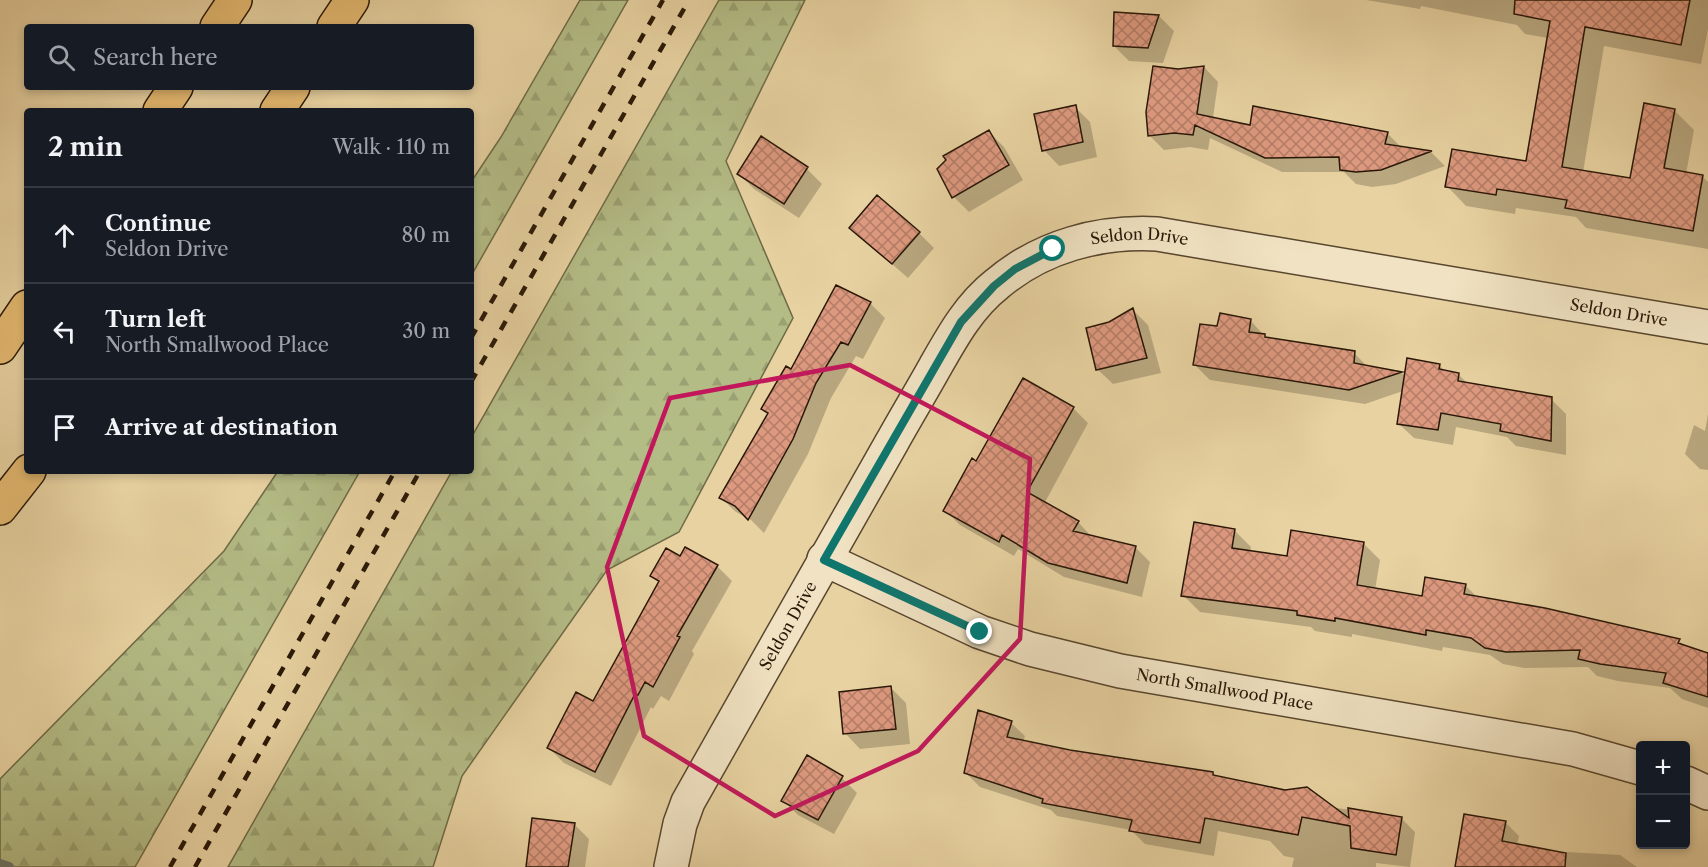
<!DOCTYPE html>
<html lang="en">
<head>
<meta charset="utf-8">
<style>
	body { margin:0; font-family:"Libre Caslon Text",serif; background:#20242c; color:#f1f3f6 }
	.controls { position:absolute; right:18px; bottom:18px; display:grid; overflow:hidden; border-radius:6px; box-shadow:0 3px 9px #0003 }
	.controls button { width:54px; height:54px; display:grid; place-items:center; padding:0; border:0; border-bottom:2px solid #363941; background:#171b24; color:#f1f3f6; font:30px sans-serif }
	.stop { position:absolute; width:18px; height:18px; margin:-14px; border:4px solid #0f766e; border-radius:50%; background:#fff }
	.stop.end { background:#0f766e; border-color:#fff; box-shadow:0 2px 6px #0008 }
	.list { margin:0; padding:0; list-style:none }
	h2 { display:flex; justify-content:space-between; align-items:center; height:78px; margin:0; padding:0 24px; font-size:26px }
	h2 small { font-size:20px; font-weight:400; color:#9ea1a6 }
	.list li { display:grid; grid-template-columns:39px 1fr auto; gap:18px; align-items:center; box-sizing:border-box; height:96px; padding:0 24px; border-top:2px solid #363941 }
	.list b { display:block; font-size:22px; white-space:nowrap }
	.list p { margin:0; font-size:20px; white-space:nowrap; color:#9ea1a6 }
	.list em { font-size:20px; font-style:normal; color:#9ea1a6 }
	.icon { flex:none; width:33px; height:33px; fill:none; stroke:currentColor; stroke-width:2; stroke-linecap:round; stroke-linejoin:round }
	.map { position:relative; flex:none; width:1708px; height:867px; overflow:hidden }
	.search { position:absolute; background:#171b24; box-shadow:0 3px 9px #0003; left:24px; top:24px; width:450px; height:66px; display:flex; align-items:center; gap:15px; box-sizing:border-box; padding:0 21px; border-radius:6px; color:#9ea1a6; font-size:22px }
	.panel { position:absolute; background:#171b24; box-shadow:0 3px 9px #0003; left:24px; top:108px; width:450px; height:366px; border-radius:6px }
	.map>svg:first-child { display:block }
	.forest { fill:url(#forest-firs); stroke:#6e6a46; stroke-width:1.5 }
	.shadow { fill:#0003 }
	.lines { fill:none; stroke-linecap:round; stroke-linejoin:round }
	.stream { stroke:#6b7768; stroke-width:10 }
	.building { fill:url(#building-cross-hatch); stroke:#281707; stroke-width:1.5 }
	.minor-casing { stroke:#58462e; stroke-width:36 }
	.motorway-casing { stroke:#281707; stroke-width:36 }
	.minor { stroke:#f0e2c2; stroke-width:33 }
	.motorway { stroke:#e4b970; stroke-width:33 }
	.rail { stroke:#281707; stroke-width:4.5; stroke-dasharray:10 10; stroke-linecap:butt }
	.route { stroke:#0f766e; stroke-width:8 }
	.marked { fill:none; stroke:#c2185b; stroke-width:4.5; stroke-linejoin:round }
	.labels { text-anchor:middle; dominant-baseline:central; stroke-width:6; stroke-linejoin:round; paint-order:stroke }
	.street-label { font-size:16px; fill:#281707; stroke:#f0e2c2 }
</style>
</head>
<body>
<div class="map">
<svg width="1708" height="867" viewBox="0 0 1708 867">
	<defs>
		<pattern id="forest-firs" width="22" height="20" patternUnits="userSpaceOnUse" patternTransform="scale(1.5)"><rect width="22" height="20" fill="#b4bc86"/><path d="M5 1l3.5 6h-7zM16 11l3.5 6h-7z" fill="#9ba172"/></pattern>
		<pattern id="building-cross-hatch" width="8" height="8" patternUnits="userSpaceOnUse" patternTransform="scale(1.5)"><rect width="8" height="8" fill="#dd997f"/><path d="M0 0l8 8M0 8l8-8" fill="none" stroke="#b37c66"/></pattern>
	</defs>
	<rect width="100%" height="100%" fill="#e8d2a1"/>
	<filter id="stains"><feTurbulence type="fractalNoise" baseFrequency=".00333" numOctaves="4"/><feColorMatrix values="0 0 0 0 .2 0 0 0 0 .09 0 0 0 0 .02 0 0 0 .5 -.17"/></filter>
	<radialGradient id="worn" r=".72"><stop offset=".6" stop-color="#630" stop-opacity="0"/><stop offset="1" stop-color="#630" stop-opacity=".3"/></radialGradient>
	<!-- forest -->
	<path class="forest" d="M580,0H628L471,276V182L501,137Z
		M719,0H805L726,161L793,318L679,532L607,570L462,776L433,867H228L452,471H471V438Z
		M278,471H360L135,867H0V779L224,551Z"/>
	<!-- shadow -->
	<path class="shadow" d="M1366,0H1708V29L1701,64L1604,46L1583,172L1632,180L1674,110L1694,130L1686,174L1703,177L1708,182V249L1586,228L1576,217L1516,208L1515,214L1466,206L1447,186L1528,162L1548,38L1525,34L1517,25L1421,6L1420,9Z
		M1115,14L1159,16L1174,31L1163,63L1129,61L1114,46Z
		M1204,67L1218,82L1213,118L1251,126L1387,133L1402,148L1431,152L1445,166L1396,184L1372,187L1356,184L1344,172H1282L1210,138L1208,150L1190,147L1164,150L1149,135L1178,71Z
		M1075,107L1090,122L1097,157L1059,166L1044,150Z
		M989,132L1004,147L1023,180L969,212L954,197Z
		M761,138L807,169L822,184L799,218L754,189L739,174Z
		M851,228L919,233L934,248L908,278Z
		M837,286L870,303L885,318L863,359L856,356L831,398L808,454L764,533L751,520L736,512L721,498L769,415L762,409L791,371Z
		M1133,310L1148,325L1161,373L1113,384L1097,369L1110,324Z
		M1221,315L1251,321L1267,339L1354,353L1369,368L1402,373L1406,377L1440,366L1446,372L1458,374L1468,384L1551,399L1566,414V455L1516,446L1507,437L1456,427L1453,445L1414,438L1398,423L1403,391L1365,404L1210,380L1195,365L1218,328Z
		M1073,408L1088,423L1044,504L1078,522L1092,537L1135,547L1150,562L1142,597L1064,577L1018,549L1014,556L960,525L945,510L977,463Z
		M1708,414V470L1700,469L1685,454L1694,425L1705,431Z
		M1234,530L1251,547L1250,553L1288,558L1363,543L1380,560L1375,590L1423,598L1427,579L1466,586L1478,598L1679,641L1685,647L1708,655V708L1682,699L1670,688L1618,681L1597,676L1588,667L1524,668L1503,664L1490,655L1443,647L1442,651L1352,634V637L1315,631L1311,627L1200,612L1183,595Z
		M680,558L717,566L732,581L692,651L694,654L669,701L661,696L653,709L651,707L611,786L564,763L549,748L594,703L660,584L652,575Z
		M891,688L906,703L910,744L860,749L845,733Z
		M1011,723L1025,736L1023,742L1070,752L1213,773L1217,777L1331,807L1401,818L1415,832L1410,867L1376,863V867H1292L1294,858L1284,856L1270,841L1218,831L1214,856L1145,844L1131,830L1057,816L1051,810L980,787L966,773Z
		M807,757L842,778L857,793L834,834L798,815L783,800Z
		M1505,822L1519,836L1517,845L1548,851L1620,855L1637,867H1456Z
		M574,824L589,839L585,867H528Z"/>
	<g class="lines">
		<!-- stream -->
		<path class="stream" d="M0,864L9,867"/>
	</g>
	<!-- building -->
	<path class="building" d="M1515,0H1690L1681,45L1585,27L1562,167L1630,178L1644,103L1675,109L1664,168L1703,175L1693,231L1565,208L1567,200L1497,189L1496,195L1445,187L1452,149L1526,161L1550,21L1514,14Z
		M1114,12L1159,15L1148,48L1113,46Z
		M1153,66L1178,69L1204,66L1197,114L1250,125L1253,106L1388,132L1385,144L1432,151L1381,170L1356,172L1340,170L1339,157L1265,158L1195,125L1193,135L1174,133L1148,136L1146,112Z
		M1076,105L1083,142L1042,151L1034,114Z
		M989,130L1009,165L952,198L937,169L946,160L943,156Z
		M761,136L808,167L784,204L737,174Z
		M877,195L920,232L892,264L849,228Z
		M836,285L871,302L848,345L841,342L816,383L793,439L748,520L735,506L719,498L768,413L761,409L786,366L791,369Z
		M1133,308L1147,358L1096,370L1086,328L1109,322Z
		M1220,313L1251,319L1249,332L1265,334V337L1355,351L1354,363L1402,372L1349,390L1193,365L1200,324L1217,326Z
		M1407,358L1440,364L1439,369L1459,373L1458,381L1552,397L1551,441L1500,431L1501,424L1441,413L1438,430L1397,424Z
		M1023,378L1074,407L1027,492L1079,521L1073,531L1136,546L1127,583L1048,563L1002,535L999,542L943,511L972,458L976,461Z
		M1194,522L1235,529L1232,548L1287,556L1291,530L1364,542L1357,585L1422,596L1425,577L1466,584L1464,594L1545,608L1680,639L1678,643L1708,653V697L1663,683L1666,673L1600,664L1578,659L1580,650L1506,652L1485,648L1471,638L1426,630V635L1335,618V621L1297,615V611L1181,596Z
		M685,547L718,565L677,636L680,637L653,687L645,682L638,695L635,694L595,772L547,748L576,692L593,701L659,581L650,576L666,548L680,556Z
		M891,686L896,729L843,734L839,692Z
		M978,710L1012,721L1007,737L1070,750L1213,772V775L1285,790L1307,787L1349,818L1348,808L1402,817L1396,855L1351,848L1350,826L1302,817L1298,835L1205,818L1200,843L1129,831L1132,820L1042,803L1043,799L964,773Z
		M807,755L843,776L818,820L781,801Z
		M1464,814L1506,821L1502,841L1566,853L1565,867H1455Z
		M532,818L575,823L568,867H526Z"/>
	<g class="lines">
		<defs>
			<g id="minor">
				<path id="s1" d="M824,559L980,632L1030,649L1120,671L1573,749L1640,768"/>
				<path d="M1686,783L1708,793"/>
				<path id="s2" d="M671,867L680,824L688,802C756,682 823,562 892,442C906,417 921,392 935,367C952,337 969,306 997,284C1042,246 1099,231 1157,234L1708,327"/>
			</g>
			<path id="motorway" d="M217,27L235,0
				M334,27L352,0
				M160,111L176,87
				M277,111L293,87
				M0,347L27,307
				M0,508L29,471"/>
		</defs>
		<!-- minor casing -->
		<use href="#minor" class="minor-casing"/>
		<!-- motorway casing -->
		<use href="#motorway" class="motorway-casing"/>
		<!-- minor -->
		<use href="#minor" class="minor"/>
		<!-- motorway -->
		<use href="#motorway" class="motorway"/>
		<!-- rail -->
		<path class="rail" d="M471,338L663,0
			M471,382L689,0
			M170,867L395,471
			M195,867L420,471"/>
	</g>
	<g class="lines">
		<!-- route -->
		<path class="route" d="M980,632L824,560L961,322L994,286L1015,269L1053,249"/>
	</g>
	<!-- marked area -->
	<path class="marked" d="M850,365L1030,459L1020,639L918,751L775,816L644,736L607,567L670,398Z"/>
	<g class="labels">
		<!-- street labels -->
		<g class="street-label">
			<text stroke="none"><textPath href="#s2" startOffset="826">Seldon Drive</textPath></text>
			<text stroke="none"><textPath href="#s2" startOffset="1312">Seldon Drive</textPath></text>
			<text stroke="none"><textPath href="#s2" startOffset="270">Seldon Drive</textPath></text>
			<text stroke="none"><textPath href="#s1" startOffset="424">North Smallwood Place</textPath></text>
		</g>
	</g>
	<rect width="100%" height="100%" filter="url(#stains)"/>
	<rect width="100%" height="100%" fill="url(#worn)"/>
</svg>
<div class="controls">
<button>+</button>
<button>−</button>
</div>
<div class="stop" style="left:1053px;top:249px"></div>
<div class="stop end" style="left:980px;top:632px"></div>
<div class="search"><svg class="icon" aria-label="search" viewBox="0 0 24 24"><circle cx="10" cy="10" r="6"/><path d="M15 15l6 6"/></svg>Search here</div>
<section class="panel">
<h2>2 min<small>Walk · 110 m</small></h2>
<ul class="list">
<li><svg class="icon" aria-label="ahead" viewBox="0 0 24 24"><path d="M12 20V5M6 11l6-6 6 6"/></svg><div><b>Continue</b><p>Seldon Drive</p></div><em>80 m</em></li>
<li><svg class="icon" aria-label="left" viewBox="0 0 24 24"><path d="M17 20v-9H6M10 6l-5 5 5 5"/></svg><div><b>Turn left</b><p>North Smallwood Place</p></div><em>30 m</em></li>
<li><svg class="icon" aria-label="arrive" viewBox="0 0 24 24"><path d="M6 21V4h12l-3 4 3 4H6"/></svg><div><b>Arrive at destination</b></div></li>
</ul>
</section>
</div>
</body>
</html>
